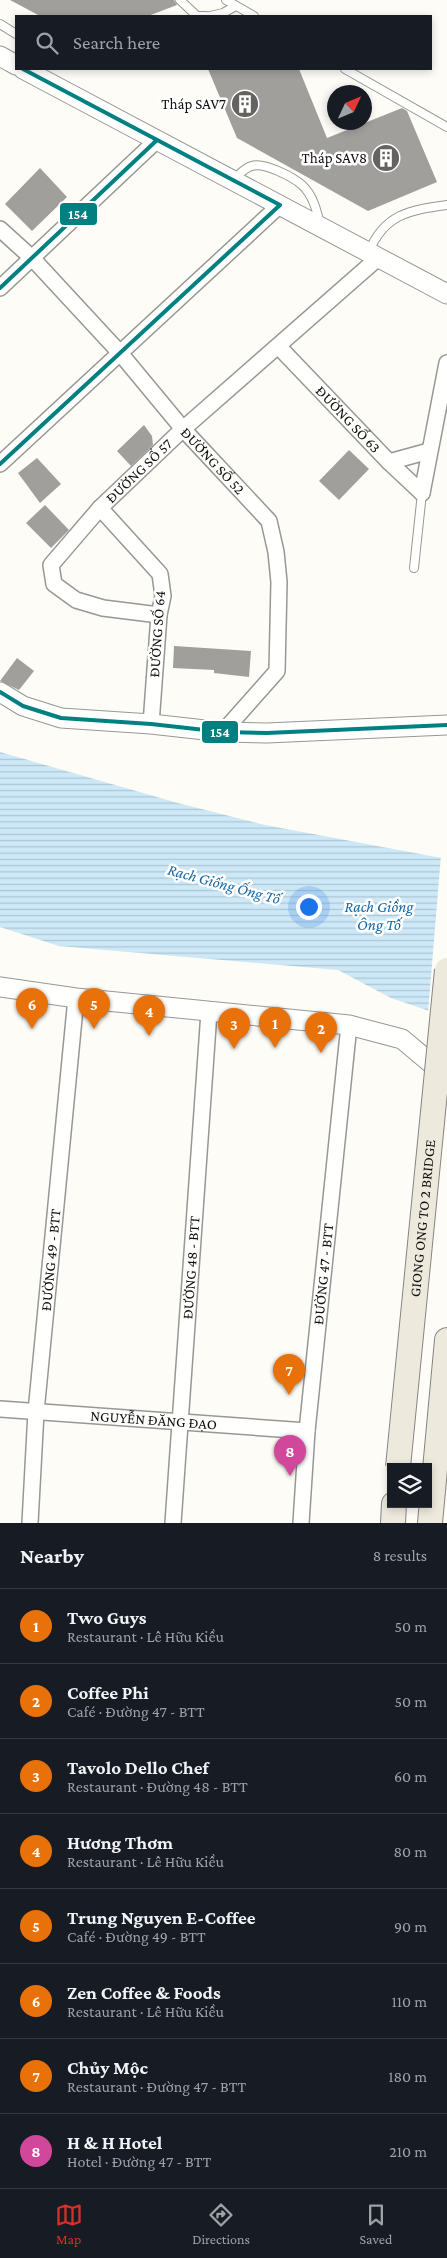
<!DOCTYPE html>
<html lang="en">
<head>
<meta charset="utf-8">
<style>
	body { margin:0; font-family:"Crimson Pro",serif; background:#20242c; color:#f1f3f6 }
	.controls { position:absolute; right:15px; bottom:15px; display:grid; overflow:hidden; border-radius:0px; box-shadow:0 2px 8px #0003 }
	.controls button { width:45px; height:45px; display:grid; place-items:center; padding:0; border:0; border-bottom:1px solid #363941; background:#171b24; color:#f1f3f6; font:25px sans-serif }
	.compass { position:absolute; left:327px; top:85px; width:45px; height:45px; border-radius:50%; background:#171b24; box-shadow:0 2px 8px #0003; rotate:46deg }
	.you { position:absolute; left:308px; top:906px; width:18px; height:18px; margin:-12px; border:4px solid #fff; border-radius:50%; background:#1a73e8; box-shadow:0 0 0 8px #1a73e833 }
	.badge { display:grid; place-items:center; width:32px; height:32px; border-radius:50%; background:#d93025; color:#fff; font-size:16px; font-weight:700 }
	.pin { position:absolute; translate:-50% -41px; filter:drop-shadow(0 1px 2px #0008) }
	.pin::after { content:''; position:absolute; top:26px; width:18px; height:15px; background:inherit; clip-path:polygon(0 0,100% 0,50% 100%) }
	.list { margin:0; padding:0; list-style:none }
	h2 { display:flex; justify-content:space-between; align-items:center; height:65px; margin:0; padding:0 20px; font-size:21px }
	h2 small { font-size:16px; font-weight:400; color:#9ea1a6 }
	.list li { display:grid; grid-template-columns:32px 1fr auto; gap:15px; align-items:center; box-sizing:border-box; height:75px; padding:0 20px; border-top:1px solid #363941 }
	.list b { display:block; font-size:19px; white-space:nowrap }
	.list p { margin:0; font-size:16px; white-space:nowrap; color:#9ea1a6 }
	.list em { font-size:16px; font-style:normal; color:#9ea1a6 }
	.icon { flex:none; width:28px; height:28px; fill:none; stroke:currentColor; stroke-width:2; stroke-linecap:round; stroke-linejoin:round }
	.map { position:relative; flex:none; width:447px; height:1523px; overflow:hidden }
	.search { position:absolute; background:#171b24; box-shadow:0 2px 8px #0003; left:15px; right:15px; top:15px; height:55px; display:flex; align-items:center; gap:12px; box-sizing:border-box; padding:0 18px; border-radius:0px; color:#9ea1a6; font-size:19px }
	.sheet { height:665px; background:#171b24 }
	nav { display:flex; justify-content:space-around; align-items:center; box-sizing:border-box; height:70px; border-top:1px solid #363941; background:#171b24; font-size:14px; color:#9ea1a6 }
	nav a { display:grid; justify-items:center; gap:2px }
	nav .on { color:#d93025 }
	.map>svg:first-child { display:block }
	.water { fill:url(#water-rules) }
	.pier { fill:#fdfcf7 }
	.building { fill:#a19f9c }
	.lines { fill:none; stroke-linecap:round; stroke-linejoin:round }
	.service-casing { stroke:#979795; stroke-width:10 }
	.minor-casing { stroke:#979795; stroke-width:18 }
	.tertiary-casing { stroke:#979795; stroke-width:21 }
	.primary-casing { stroke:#858482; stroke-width:26 }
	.service { stroke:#fffffe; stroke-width:8 }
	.minor { stroke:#fffffe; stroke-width:15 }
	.tertiary { stroke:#fffffe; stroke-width:19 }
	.primary { stroke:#ede9dc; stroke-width:24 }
	.primary-bridge-casing { stroke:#858482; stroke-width:26; stroke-linecap:butt }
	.primary-bridge { stroke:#ede9dc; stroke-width:24 }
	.bus-1-casing { stroke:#fff; stroke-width:8 }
	.bus-1 { stroke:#008080; stroke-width:4 }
	.labels { text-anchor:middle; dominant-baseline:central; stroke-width:5; stroke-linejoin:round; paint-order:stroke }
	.poi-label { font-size:15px; fill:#111; stroke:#fff; text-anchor:end }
	.street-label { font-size:15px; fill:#111; stroke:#fff }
	.water-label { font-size:16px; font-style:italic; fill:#1768a6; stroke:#fff }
	.line-badge { stroke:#fff; stroke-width:2 }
	.badge-label { font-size:14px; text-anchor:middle; font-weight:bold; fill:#fff }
</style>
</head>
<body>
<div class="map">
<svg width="447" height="1523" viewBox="0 0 447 1523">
	<defs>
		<pattern id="water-rules" width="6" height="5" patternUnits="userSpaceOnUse" patternTransform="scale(1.25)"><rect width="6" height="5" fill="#cde8f7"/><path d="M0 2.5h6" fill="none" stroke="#afc6d3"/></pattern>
	</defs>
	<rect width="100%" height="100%" fill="#fdfcf7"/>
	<!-- water -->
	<path class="water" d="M0,752L178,803L265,825L447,859V1017L391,998L338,970L59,946L0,927Z"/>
	<!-- pier -->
	<path class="pier" d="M441,855L447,857V1020L428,1013Z"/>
	<!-- building -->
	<path class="building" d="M10,0H174L177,5L148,16H40Z
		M208,69H299L327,138L402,108L407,111L437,182L368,211L237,138Z
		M40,168L67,197L32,231L5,204Z
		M144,425L152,436L153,445L131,466L117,451Z
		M349,450L369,469L339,500L319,481Z
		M37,458L61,484L40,503L18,473Z
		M45,505L69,530L51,548L26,523Z
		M174,646L251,651L249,677L214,673V670L173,668Z
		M17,658L34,671L19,690L0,681Z"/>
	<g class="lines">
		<defs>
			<path id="service" d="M180,0L197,16H206
				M226,0L254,16
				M210,16L223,13L236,6
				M0,24L16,34
				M345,69L447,127
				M233,180C238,176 245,167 252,166C264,162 293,177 302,185C313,195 317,211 320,225
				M369,252C384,214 410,210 447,205
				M414,568L422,493"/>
			<g id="minor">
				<path id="s1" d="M0,229L32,258L120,353L183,429L269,521L276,552L279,582L277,671L223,732"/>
				<path d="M0,288L157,140"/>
				<path id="s2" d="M279,347L389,462L429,451"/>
				<path d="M389,462L422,493"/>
				<path d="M0,464L280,205"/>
				<path d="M422,493L447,363"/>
				<path d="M100,508L160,574L163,596L159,615L151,724"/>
				<path id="s3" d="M159,615L103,608L76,600L54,584L51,565L100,508L183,429L378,258"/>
				<path id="s4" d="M0,1409L307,1431"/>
				<path id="s5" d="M30,1523L36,1412L76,998"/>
				<path id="s6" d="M173,1523L209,1012"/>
				<path id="s7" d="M301,1523L307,1431L349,1025"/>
			</g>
			<path id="tertiary" d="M0,56L16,65
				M23,69L447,294
				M0,692L23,706L61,718L151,724L223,732L267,733L447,725
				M0,987L76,998L349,1025L402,1039L446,1076"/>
			<path id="primary" d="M393,1523L394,1504
				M430,1523L447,1340"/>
		</defs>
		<!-- service casing -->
		<use href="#service" class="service-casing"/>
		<!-- minor casing -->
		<use href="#minor" class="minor-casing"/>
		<!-- tertiary casing -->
		<use href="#tertiary" class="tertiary-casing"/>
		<!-- primary casing -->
		<use href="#primary" class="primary-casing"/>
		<!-- service -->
		<use href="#service" class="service"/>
		<!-- minor -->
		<use href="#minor" class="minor"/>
		<!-- tertiary -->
		<use href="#tertiary" class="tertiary"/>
		<!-- primary -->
		<use href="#primary" class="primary"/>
		<defs>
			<g id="primary-bridge">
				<path id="s8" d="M398,1467L447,970"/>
			</g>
		</defs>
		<!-- primary-bridge casing -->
		<use href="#primary-bridge" class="primary-bridge-casing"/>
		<!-- primary-bridge -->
		<use href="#primary-bridge" class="primary-bridge"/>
		<defs>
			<path id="bus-1" d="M0,288L157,140
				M0,464L280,205L23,69
				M0,692L23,706L61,718L151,724L223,732L267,733L447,725"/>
		</defs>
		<!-- bus-1 casing -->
		<use href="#bus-1" class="bus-1-casing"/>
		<!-- bus-1 -->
		<use href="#bus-1" class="bus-1"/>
	</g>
	<!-- icons -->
	<defs>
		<symbol id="building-disc" viewBox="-11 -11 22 22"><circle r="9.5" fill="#646362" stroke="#fff"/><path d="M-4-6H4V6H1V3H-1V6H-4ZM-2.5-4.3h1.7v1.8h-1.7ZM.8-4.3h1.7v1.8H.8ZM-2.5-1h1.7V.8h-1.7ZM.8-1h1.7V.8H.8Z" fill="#fff"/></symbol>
	</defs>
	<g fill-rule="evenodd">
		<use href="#building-disc" x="229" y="88" width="32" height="32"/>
		<use href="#building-disc" x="370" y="142" width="32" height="32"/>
	</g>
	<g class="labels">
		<!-- poi labels -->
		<g class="poi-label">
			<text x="226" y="104">Tháp SAV7</text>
			<text x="367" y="158">Tháp SAV8</text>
		</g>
		<!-- street labels -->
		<g class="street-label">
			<text stroke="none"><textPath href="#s2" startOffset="100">ĐƯỜNG SỐ 63</textPath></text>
			<text stroke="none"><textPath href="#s1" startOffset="315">ĐƯỜNG SỐ 52</textPath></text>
			<text stroke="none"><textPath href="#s3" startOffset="260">ĐƯỜNG SỐ 57</textPath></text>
			<text transform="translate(157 634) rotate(-86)">ĐƯỜNG SỐ 64</text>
			<text stroke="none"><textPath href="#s8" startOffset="250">GIONG ONG TO 2 BRIDGE</textPath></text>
			<text stroke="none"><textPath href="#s5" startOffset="264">ĐƯỜNG 49 - BTT</textPath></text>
			<text stroke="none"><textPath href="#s6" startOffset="256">ĐƯỜNG 48 - BTT</textPath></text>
			<text stroke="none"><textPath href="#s7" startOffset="250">ĐƯỜNG 47 - BTT</textPath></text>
			<text stroke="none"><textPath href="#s4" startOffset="154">NGUYỄN ĐĂNG ĐẠO</textPath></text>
		</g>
		<!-- water labels -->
		<g class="water-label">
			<text transform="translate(224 884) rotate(15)">Rạch Giống Ống Tố</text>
			<text x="379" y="906">Rạch Giồng<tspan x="379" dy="18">Ông Tố</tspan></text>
		</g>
	</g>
	<g class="line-badge">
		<rect x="59" y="202" width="39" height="24" rx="5" fill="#008080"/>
		<rect x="201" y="720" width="38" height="24" rx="5" fill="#008080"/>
	</g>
	<g class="badge-label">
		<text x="78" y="219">154</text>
		<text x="220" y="737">154</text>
	</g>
</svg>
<div class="controls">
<button><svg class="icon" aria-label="layers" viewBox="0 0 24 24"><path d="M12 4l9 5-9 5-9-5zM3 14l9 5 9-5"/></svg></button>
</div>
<svg class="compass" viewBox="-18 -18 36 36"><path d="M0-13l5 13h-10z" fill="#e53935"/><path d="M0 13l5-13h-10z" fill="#9ea1a6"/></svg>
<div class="you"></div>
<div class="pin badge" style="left:275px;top:1048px;background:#e8710a">1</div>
<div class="pin badge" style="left:321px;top:1053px;background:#e8710a">2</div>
<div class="pin badge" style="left:234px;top:1049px;background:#e8710a">3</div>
<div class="pin badge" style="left:149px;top:1036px;background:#e8710a">4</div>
<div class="pin badge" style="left:94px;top:1029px;background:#e8710a">5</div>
<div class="pin badge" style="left:32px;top:1029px;background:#e8710a">6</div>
<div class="pin badge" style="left:289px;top:1395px;background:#e8710a">7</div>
<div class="pin badge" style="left:290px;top:1476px;background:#d1479c">8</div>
<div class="search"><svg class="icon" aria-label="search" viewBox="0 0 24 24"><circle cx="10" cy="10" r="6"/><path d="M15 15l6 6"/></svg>Search here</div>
</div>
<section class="sheet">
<h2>Nearby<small>8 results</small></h2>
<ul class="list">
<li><span class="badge" style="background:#e8710a">1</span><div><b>Two Guys</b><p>Restaurant · Lê Hữu Kiều</p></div><em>50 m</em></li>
<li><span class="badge" style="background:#e8710a">2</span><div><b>Coffee Phi</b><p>Café · Đường 47 - BTT</p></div><em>50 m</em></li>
<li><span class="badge" style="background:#e8710a">3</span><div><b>Tavolo Dello Chef</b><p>Restaurant · Đường 48 - BTT</p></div><em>60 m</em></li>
<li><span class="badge" style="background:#e8710a">4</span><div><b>Hương Thơm</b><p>Restaurant · Lê Hữu Kiều</p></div><em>80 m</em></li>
<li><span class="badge" style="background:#e8710a">5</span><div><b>Trung Nguyen E-Coffee</b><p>Café · Đường 49 - BTT</p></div><em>90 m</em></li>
<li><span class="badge" style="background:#e8710a">6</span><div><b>Zen Coffee &amp; Foods</b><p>Restaurant · Lê Hữu Kiều</p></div><em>110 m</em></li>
<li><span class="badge" style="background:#e8710a">7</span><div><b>Chủy Mộc</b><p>Restaurant · Đường 47 - BTT</p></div><em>180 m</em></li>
<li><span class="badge" style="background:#d1479c">8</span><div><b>H &amp; H Hotel</b><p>Hotel · Đường 47 - BTT</p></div><em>210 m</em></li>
</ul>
</section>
<nav>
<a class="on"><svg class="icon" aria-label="map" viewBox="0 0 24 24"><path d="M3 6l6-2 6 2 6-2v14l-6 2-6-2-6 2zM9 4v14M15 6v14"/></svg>Map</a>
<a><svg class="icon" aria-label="directions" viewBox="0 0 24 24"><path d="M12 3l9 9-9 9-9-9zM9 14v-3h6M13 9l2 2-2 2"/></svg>Directions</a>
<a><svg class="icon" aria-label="saved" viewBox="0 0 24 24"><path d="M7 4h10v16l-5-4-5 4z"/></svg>Saved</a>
</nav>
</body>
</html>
